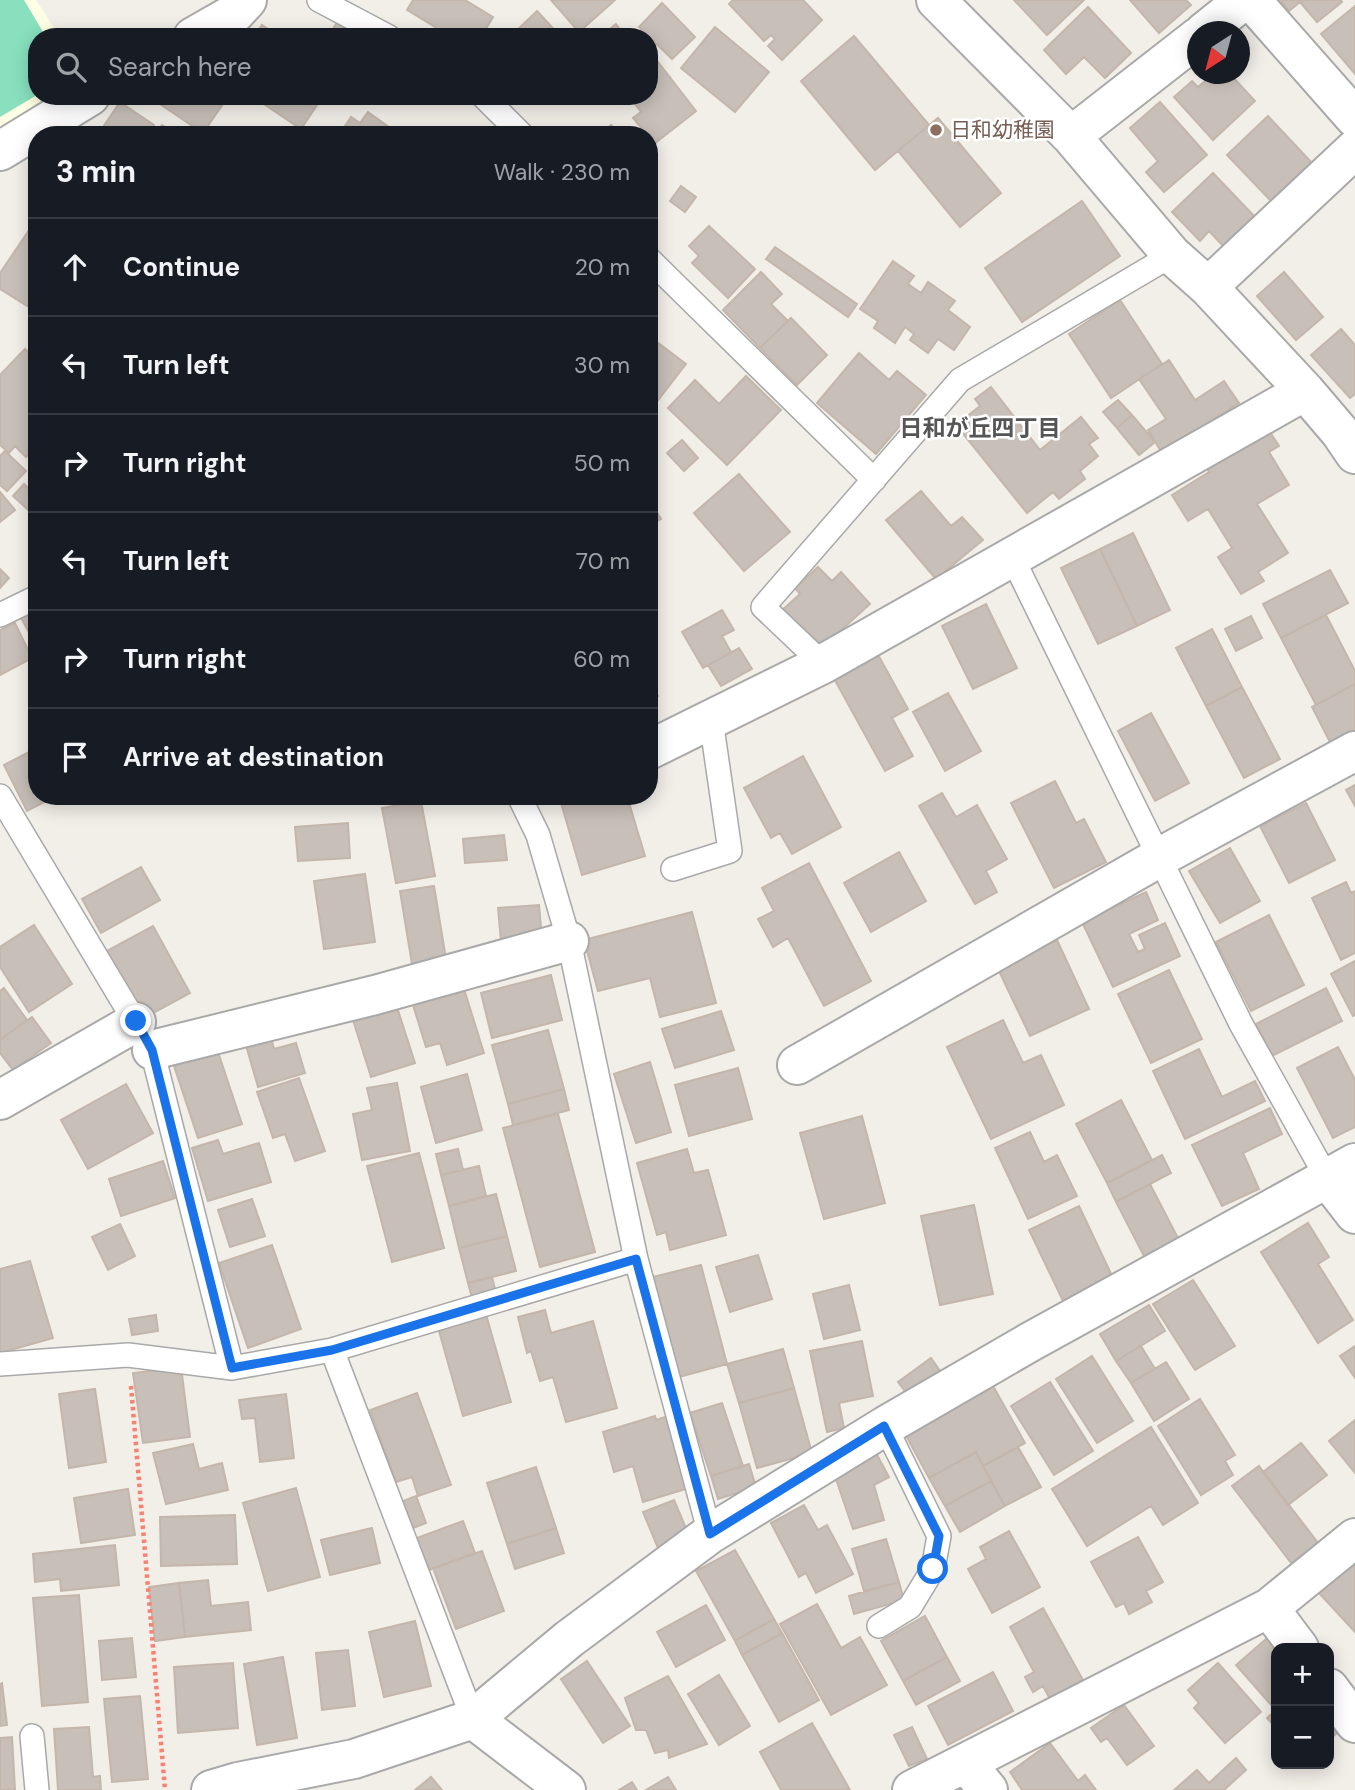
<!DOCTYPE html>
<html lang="en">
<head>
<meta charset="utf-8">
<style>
	body { margin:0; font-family:"DM Sans","Noto Sans JP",sans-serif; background:#242831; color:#f1f3f6 }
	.controls { position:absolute; right:21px; bottom:21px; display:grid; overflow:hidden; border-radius:14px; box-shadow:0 4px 18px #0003 }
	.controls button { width:63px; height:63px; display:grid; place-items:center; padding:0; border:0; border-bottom:2px solid #363941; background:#171b24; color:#f1f3f6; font:35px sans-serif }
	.compass { position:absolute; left:1187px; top:21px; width:63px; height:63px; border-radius:50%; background:#171b24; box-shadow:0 4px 18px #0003; rotate:216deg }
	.stop { position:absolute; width:21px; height:21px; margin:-16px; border:5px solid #1a73e8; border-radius:50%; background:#fff }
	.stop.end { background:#1a73e8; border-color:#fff; box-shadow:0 2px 7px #0008 }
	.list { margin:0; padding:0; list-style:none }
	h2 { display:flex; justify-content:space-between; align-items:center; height:91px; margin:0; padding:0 28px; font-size:30px }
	h2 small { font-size:23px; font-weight:400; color:#9ea1a6 }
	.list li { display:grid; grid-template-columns:46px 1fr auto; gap:21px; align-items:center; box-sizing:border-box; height:98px; padding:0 28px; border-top:2px solid #363941 }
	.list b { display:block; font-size:26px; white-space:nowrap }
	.list em { font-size:23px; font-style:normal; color:#9ea1a6 }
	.icon { flex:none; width:38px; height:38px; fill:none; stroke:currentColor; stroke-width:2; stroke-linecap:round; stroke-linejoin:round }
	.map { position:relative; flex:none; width:1355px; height:1790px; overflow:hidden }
	.search { position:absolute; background:#171b24; box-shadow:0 4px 18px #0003; left:28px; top:28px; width:630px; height:77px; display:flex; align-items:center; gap:18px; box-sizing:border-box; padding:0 24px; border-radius:28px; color:#9ea1a6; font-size:26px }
	.panel { position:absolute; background:#171b24; box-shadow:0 4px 18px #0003; left:28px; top:126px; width:630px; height:679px; border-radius:28px }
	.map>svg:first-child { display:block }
	.education { fill:#ffffe5 }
	.pitch { fill:#88e0be }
	.building { fill:#c7bfb8; stroke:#c4b6ab; stroke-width:2 }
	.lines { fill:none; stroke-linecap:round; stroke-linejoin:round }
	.lane-casing { stroke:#a9a9a9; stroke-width:26 }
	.street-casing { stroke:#a9a9a9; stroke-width:42 }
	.path { stroke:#fa8072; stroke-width:4.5; stroke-dasharray:3.5 3.5; stroke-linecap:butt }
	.lane { stroke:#fff; stroke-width:23 }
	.street { stroke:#fff; stroke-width:38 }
	.route { stroke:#1a73e8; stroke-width:9 }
	.education-dot { fill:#8d6e63; stroke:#fff; stroke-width:2.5 }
	.labels { text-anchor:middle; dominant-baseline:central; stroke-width:5; stroke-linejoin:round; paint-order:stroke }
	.education-label { font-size:21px; fill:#785e54; stroke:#fff; text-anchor:start }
	.neighbourhood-label { font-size:23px; font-weight:bold; fill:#555; stroke:#fff }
</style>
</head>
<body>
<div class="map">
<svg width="1355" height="1790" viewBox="0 0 1355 1790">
	<rect width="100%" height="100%" fill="#f2efe9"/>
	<!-- education -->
	<path class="education" d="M0,0H36L60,37H37V96H56L0,131Z"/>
	<!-- pitch -->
	<path class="pitch" d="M0,0H24L46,37H37V95L0,117Z"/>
	<!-- building -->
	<path class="building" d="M413,0H465L493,17L481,37H447L448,35L407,10Z
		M551,0H615L579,32Z
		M733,0H803L822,20L782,60L768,46L775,39L771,35L764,41L729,4Z
		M1014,0H1084L1047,35Z
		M1130,0H1186L1191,5L1159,33Z
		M1280,0H1341L1342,2L1317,22L1300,2L1289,11Z
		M662,3L695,37L672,59L639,27Z
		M1355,6V74L1321,34Z
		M1088,7L1131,53L1105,78L1084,57L1066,74L1044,50Z
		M537,11L561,37H510Z
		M341,16L375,37H328Z
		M616,24L626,37H600Z
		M262,25L280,37H254Z
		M715,27L769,72L735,112L681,68Z
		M854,36L929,125L875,170L801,81Z
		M655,58L696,111L654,144L649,135H647L633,118L641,112L629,96H649V62Z
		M1213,74H1230L1255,101L1213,140L1174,97L1192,81L1198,87Z
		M156,96H219L225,101L203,133L154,100Z
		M252,96H323L301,129Z
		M120,102L154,125L148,135L99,133Z
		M1160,102L1207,155L1164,192L1146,172L1158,161L1130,128Z
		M368,112L400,135H339L351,117L360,123Z
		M1268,116L1313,164L1273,203L1227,155Z
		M938,118L1001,193L960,227L898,151Z
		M162,125L177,135H155Z
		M611,125L621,135H601Z
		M1213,173L1256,218L1225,248L1209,231L1200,241L1172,212Z
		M681,186L696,197L685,212L670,201Z
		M1082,201L1120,256L1022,322L985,268Z
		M34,223L37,225V312L0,289V273Z
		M709,226L755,269L728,298L692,263L699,256L689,246Z
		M775,247L857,304L848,317L766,259Z
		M893,261L914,276L908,284L921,293L928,282L955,301L948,310L970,327L954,350L938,339L928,353L910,340L914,334L905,327L895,343L874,328L878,321L860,309Z
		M761,272L782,294L771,304L788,321L760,348L723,310Z
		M1284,272L1323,317L1296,340L1257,296Z
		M1120,300L1162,364L1111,398L1069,334Z
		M791,318L827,355L797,385L760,348Z
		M1341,329L1355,345V394L1350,398L1311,355Z
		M649,336L686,364L656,403L649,398Z
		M25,349L37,361V446L26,457L15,446L9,453L0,445V375Z
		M859,353L889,380L897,371L926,395L876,454L817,403Z
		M1169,360L1195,400L1224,381L1239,403L1162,453L1148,430L1166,419L1139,379Z
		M746,376L781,410L727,465L668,408L695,380L719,404Z
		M991,387L1040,450L1081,417L1098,438L1089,444L1098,456L1080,471L1085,479L1059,499L1053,492L1027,513L956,425L980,406L975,399Z
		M1118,400L1132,415L1117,428L1103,412Z
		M1132,415L1155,442L1139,455L1117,428Z
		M1266,426L1279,446L1269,452L1289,485L1257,504L1288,553L1258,572L1264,581L1241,594L1218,557L1232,548L1208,509L1188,521L1172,495L1209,472L1205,463Z
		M682,440L698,458L684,471L667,453Z
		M5,451L26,471L7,491L0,485V456Z
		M739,474L790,532L744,571L694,513Z
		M37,483V518L13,496L24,484L30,490Z
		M921,491L951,526L962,517L983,540L936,579L886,520Z
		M0,492L15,510L0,522Z
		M649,500L661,519L649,526Z
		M1133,533L1170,610L1137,626L1100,549Z
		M1100,549L1137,626L1098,644L1061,568Z
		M818,567L832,581L841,572L870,604L817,652L781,611L800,594L795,588Z
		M0,569L9,578L0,588Z
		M1330,570L1348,603L1281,638L1263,604Z
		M986,604L1017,668L973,689L942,626Z
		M37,607V647L20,616Z
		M722,610L734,630L722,636L731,652L703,668L682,632Z
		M1326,615L1355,671V684L1316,705L1281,638Z
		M1251,616L1262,638L1236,651L1225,629Z
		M15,623L32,658L0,675V630Z
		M1212,629L1242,687L1206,706L1176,648Z
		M739,648L752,669L721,686L708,665Z
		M876,651L908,709L892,718L913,756L885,771L832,675Z
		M649,683L658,696L649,702Z
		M1355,684V734L1332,746L1312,707Z
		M1242,687L1280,759L1244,778L1206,706Z
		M948,693L981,751L945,771L913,712Z
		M1151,713L1189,783L1155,801L1118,731Z
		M37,748V796H56L27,811L4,765Z
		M803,756L841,827L792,854L780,833L771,838L744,788Z
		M1055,781L1076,823L1084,819L1106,862L1054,888L1011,803Z
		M1355,785V806L1346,790Z
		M942,793L956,817L977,805L1007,859L986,871L997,892L975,904L919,806Z
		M559,796H627L645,856L582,875Z
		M421,801L435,876L396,883L382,808Z
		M1306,803L1335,860L1289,883L1260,826Z
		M348,823L350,858L298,861L295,827Z
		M504,835L507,860L465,863L463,839Z
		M1230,848L1260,901L1220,923L1189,871Z
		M899,852L926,901L871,932L844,883Z
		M809,863L871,981L824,1006L788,938L773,947L758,919L774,911L762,888Z
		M141,867L160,900L101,933L82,899Z
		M365,874L375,942L324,949L314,881Z
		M1346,882L1351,893L1355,891V953L1341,960L1312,898Z
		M434,886L446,959L412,964L400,891Z
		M1146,892L1158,920L1129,934L1138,952L1145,949L1139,935L1165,923L1180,956L1113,987L1082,922Z
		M539,905L542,938L501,942L498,908Z
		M692,912L716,1003L660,1017L650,978L598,991L584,940Z
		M1269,915L1304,985L1251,1011L1216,942Z
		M34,925L72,984L29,1012L0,967V947Z
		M153,926L190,993L142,1019L105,952Z
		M1057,940L1089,1009L1030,1036L998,969Z
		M1355,961V1015L1353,1016L1331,974Z
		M1169,970L1202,1039L1151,1063L1118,994Z
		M551,975L562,1020L492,1038L481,993Z
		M4,988L27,1020L0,1040V991Z
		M1326,988L1342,1021L1272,1056L1256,1024Z
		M464,989L484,1053L447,1065L440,1043L426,1047L413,1005Z
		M396,1004L415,1063L371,1077L352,1017Z
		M721,1011L734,1050L675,1068L662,1029Z
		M32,1017L51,1043L13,1070L0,1053V1040Z
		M1003,1020L1023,1063L1041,1055L1064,1105L991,1139L947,1047Z
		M548,1030L564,1089L508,1104L492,1045Z
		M270,1034L274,1049L296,1043L305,1073L258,1087L245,1042Z
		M216,1046L242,1124L198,1138L172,1060Z
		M1338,1047L1355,1080V1127L1333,1138L1297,1068Z
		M1199,1049L1222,1097L1255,1081L1265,1101L1185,1139L1153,1071Z
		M650,1062L671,1132L636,1143L614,1074Z
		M738,1068L752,1119L689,1136L675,1085Z
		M467,1074L482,1130L436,1143L421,1087Z
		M299,1078L325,1151L295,1161L285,1134L273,1138L257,1092Z
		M397,1083L410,1151L362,1160L353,1114L372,1110L367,1088Z
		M126,1084L153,1133L88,1169L61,1120Z
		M564,1089L569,1110L513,1125L508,1104Z
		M1121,1100L1152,1160L1107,1183L1076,1124Z
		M1270,1108L1282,1134L1243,1153L1259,1189L1222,1206L1192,1145Z
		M558,1114L595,1252L540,1267L503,1128Z
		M862,1116L885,1203L824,1219L800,1133Z
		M1030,1132L1044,1162L1057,1155L1077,1196L1028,1219L995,1148Z
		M218,1140L223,1154L259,1143L271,1182L208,1201L192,1148Z
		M458,1149L463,1170L441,1175L436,1154Z
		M687,1149L694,1173L708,1170L726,1235L670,1250L666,1232L657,1235L637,1163Z
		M419,1153L444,1248L392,1262L367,1166Z
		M1162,1155L1171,1173L1116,1202L1107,1183Z
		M163,1161L175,1198L121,1216L109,1179Z
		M479,1166L486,1196L449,1206L441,1175Z
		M1150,1184L1180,1242L1146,1260L1116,1202Z
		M496,1194L507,1236L459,1248L449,1206Z
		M252,1199L265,1236L230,1247L218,1210Z
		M974,1205L993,1294L940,1305L921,1216Z
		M1079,1206L1114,1280L1064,1303L1029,1230Z
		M1308,1223L1329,1257L1318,1264L1353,1320L1318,1343L1261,1252Z
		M120,1224L135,1256L108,1270L92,1237Z
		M507,1236L516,1271L468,1283L459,1248Z
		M272,1245L301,1329L248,1348L219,1263Z
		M758,1255L772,1299L730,1312L716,1267Z
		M30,1261L53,1338L0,1353V1269Z
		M701,1265L727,1364L679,1377L653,1277Z
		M492,1277L496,1293L472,1298L468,1283Z
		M1193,1280L1235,1346L1195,1370L1153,1304Z
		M849,1285L860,1330L824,1339L813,1294Z
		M1149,1305L1165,1331L1116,1361L1100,1334Z
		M545,1310L551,1333L593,1321L617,1408L566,1422L553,1377L540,1381L531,1351L527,1353L518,1317Z
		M485,1311L511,1402L463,1416L437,1324Z
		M156,1315L158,1331L132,1335L129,1319Z
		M862,1341L873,1396L839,1403L844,1428L827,1432L810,1351Z
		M1141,1346L1155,1369L1131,1383L1116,1361Z
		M1355,1346V1378L1340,1356Z
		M783,1349L794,1388L739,1403L727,1364Z
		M1092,1356L1133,1421L1097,1443L1056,1379Z
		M931,1358L943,1375L910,1398L898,1382Z
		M1166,1362L1189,1399L1154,1421L1131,1383Z
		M181,1367L190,1437L143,1443L133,1373Z
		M1050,1382L1093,1451L1054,1475L1011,1406Z
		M992,1384L1025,1443L983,1466L976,1452L929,1478L904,1432Z
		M794,1388L812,1453L757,1468L739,1403Z
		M95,1389L106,1462L69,1468L59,1394Z
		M417,1393L451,1485L418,1496L412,1477L396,1482L370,1410Z
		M286,1394L294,1458L260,1462L255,1418L242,1419L239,1400Z
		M1200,1399L1235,1455L1225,1461L1233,1475L1201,1495L1158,1426Z
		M722,1403L743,1466L711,1476L690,1413Z
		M655,1416L656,1420L668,1416L689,1488L643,1502L633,1466L614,1472L603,1432Z
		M1355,1420V1473L1329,1441Z
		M1151,1427L1198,1503L1163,1525L1151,1506L1087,1546L1052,1489Z
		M1301,1443L1327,1475L1288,1505L1263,1472Z
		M193,1444L199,1469L222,1463L228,1490L166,1504L153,1453Z
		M1018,1447L1041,1487L1005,1506L983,1466Z
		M976,1452L991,1481L945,1506L929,1478Z
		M876,1453L889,1477L874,1485L884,1520L853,1529L834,1473Z
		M749,1464L756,1487L718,1499L711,1476Z
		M1259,1466L1322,1548L1295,1568L1232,1486Z
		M536,1467L556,1528L507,1544L487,1483Z
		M991,1481L1005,1506L960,1532L945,1506Z
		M296,1488L320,1577L268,1591L243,1503Z
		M128,1489L135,1535L81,1543L74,1498Z
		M416,1496L426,1523L408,1530L398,1503Z
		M674,1500L691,1540L660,1553L643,1512Z
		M804,1505L818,1530L827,1525L853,1574L816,1593L806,1573L799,1577L771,1523Z
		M235,1515L237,1564L161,1566L160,1517Z
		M463,1521L475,1553L427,1571L414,1539Z
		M372,1528L380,1563L330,1575L321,1540Z
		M556,1528L564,1553L515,1569L507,1544Z
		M1009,1531L1040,1587L992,1613L968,1569L986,1559L980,1547Z
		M1138,1537L1163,1582L1146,1591L1152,1602L1129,1614L1124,1603L1116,1607L1091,1562Z
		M886,1539L899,1582L864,1591L852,1549Z
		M115,1545L119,1585L61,1591L60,1579L35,1582L33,1554Z
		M735,1550L774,1619L735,1641L696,1571Z
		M1355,1550V1632L1318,1592Z
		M482,1551L504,1611L456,1629L433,1568Z
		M208,1580L211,1606L248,1602L251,1630L185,1637L179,1583Z
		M899,1582L904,1600L854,1614L849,1596Z
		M179,1583L185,1637L155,1641L149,1587Z
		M79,1595L88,1702L42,1706L33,1598Z
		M817,1604L841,1648L860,1637L887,1685L831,1715L780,1624Z
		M706,1605L725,1640L676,1667L657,1632Z
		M1043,1608L1083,1680L1050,1699L1043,1686L1033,1692L1025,1677L1034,1672L1010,1627Z
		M925,1616L947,1657L903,1681L881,1641Z
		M774,1619L782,1633L742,1655L735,1641Z
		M415,1621L431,1686L384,1697L369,1632Z
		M782,1633L819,1700L779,1722L742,1655Z
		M1273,1633L1276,1648V1704L1273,1707L1236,1665Z
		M132,1638L136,1677L102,1680L99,1641Z
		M348,1650L355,1706L322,1710L316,1653Z
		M283,1657L297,1738L257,1745L244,1664Z
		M947,1657L960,1681L916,1705L903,1681Z
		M587,1661L630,1726L603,1743L561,1679Z
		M233,1663L238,1728L178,1733L174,1667Z
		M1218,1663L1261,1712L1225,1743L1194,1708L1199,1703L1188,1690Z
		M993,1672L1013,1711L948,1745L928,1706Z
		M719,1675L750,1726L719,1745L688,1694Z
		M668,1676L707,1744L669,1758L668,1750L655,1753L646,1730H636L625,1698Z
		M2,1683L7,1725L0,1726V1684Z
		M140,1696L148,1779L112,1782L104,1699Z
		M1124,1705L1154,1746L1127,1765L1107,1738L1101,1742L1091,1728Z
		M1329,1706L1346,1725L1329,1740Z
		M1276,1710V1728L1267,1718Z
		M812,1723L850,1790H781L760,1752Z
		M89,1727L93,1777L100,1776L101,1790H58L54,1729Z
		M912,1727L927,1759L909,1766L894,1735Z
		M12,1737L15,1790H0V1738Z
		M1050,1743L1078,1781L1085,1775L1096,1790H1022L1010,1772Z
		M1236,1758L1246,1770L1224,1790H1174L1197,1770L1209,1783Z
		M431,1777L442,1790H415Z
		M668,1777L676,1790H646Z
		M632,1782L637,1790H619Z"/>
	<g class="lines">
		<defs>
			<path id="lane" d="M319,0L389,37
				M483,96L522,135
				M649,259L874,480
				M1012,557L1241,1024L1327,1178
				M0,615L37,597
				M823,664L763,607L960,380L1172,255
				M0,796L152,1050L232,1368
				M519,796L538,835L569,941L636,1259L710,1534
				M673,869L730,851L711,720
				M332,1350L473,1719
				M0,1364L128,1355L232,1368L332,1350L636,1259
				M879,1626L910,1607L933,1569L939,1536L885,1426
				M32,1736L37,1790"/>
			<path id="street" d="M936,0L1071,136L1172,255L1208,287L1305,391L1340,432L1355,454
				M1251,0L1355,118
				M1204,32L1244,0
				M193,37L235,13L247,0
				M1071,136L1198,37
				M0,151L90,96
				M1208,287L1355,149
				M649,750L823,664L1305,391
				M152,1050L375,995L569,941
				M797,1065L1160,857L1355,751
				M0,1100L136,1022
				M1327,1178L1355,1214
				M1269,1608L1299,1648
				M1329,1688L1355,1723
				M473,1719L566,1790
				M966,1763L988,1790
				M211,1790L238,1782L354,1759L473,1719L569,1639L710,1534L885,1426L1030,1342L1355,1163
				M912,1790L1269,1608L1355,1538"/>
		</defs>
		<!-- lane casing -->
		<use href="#lane" class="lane-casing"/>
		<!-- street casing -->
		<use href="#street" class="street-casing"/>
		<!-- path -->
		<path class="path" d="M131,1386L165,1790"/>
		<!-- lane -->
		<use href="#lane" class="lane"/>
		<!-- street -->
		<use href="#street" class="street"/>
	</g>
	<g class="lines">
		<!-- route -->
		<path class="route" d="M136,1021L152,1050L232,1368L332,1350L636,1259L710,1534L884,1426L939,1536L933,1569"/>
	</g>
	<!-- markers -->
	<circle class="education-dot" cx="936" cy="130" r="7"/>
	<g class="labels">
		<!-- education labels -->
		<g class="education-label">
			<text x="950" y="130">日和幼稚園</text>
		</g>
		<!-- neighbourhood labels -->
		<g class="neighbourhood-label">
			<text x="980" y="428">日和が丘四丁目</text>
		</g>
	</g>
</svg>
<div class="controls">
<button>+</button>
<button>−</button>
</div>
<svg class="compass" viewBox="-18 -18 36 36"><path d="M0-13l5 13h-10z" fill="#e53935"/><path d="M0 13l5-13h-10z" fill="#9ea1a6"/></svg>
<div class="stop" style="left:933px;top:1569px"></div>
<div class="stop end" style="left:136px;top:1021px"></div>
<div class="search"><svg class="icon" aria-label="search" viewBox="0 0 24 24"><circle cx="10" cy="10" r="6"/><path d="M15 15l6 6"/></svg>Search here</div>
<section class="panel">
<h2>3 min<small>Walk · 230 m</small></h2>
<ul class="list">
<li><svg class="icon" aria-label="ahead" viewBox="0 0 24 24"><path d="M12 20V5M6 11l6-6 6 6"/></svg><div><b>Continue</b></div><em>20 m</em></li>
<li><svg class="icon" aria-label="left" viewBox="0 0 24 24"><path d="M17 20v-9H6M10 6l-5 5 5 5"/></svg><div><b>Turn left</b></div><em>30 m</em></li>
<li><svg class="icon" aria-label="right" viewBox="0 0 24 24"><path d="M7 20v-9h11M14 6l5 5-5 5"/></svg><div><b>Turn right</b></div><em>50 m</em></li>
<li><svg class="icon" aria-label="left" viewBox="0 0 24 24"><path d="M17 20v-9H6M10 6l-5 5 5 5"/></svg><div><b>Turn left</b></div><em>70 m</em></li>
<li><svg class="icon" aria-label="right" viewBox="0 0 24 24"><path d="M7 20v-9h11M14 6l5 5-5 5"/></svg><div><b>Turn right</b></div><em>60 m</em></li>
<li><svg class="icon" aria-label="arrive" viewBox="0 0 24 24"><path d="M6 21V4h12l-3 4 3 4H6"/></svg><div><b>Arrive at destination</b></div></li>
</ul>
</section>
</div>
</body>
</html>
